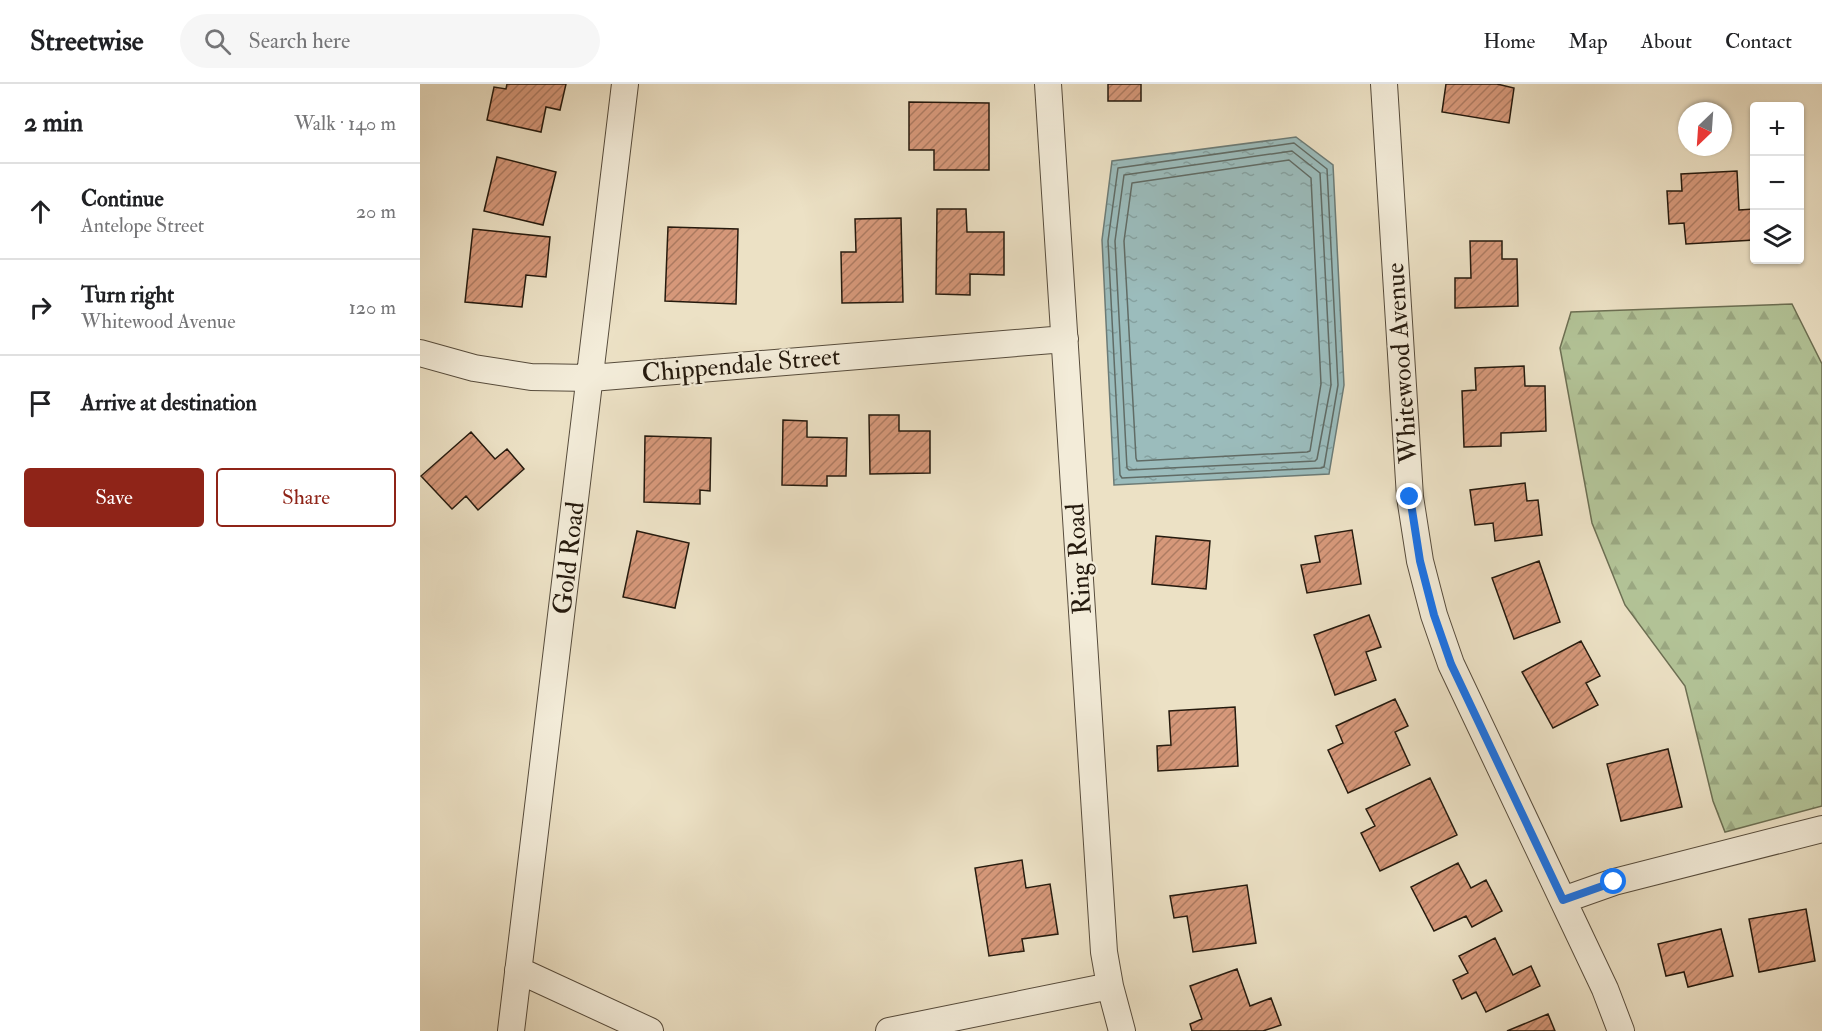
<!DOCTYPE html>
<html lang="en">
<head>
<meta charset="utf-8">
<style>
	body { margin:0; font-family:"IM FELL Double Pica",serif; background:#f6f6f6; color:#202124 }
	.controls { position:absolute; right:18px; top:18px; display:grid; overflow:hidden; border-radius:6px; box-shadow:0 2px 4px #0004 }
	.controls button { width:54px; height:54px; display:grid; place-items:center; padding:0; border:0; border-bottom:2px solid #e0e0e0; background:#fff; color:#202124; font:30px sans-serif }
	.compass { position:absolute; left:1258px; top:18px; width:54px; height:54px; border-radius:50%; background:#fff; box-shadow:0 2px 4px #0004; rotate:205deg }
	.stop { position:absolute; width:18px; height:18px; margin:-14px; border:4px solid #1a73e8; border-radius:50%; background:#fff }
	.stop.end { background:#1a73e8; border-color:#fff; box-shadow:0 2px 6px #0008 }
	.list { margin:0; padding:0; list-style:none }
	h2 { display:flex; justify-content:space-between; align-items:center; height:78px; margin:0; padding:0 24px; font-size:26px }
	h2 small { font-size:20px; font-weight:400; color:#757577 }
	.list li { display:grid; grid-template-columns:39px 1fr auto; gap:18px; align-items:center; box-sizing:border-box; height:96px; padding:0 24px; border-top:2px solid #e0e0e0 }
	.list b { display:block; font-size:22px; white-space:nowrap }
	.list p { margin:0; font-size:20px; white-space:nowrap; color:#757577 }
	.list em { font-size:20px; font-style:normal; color:#757577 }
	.actions { display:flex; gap:12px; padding:18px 24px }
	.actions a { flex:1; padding:14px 0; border:2px solid #8f2418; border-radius:6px; text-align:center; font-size:21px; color:#8f2418 }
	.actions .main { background:#8f2418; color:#fff }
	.icon { flex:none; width:33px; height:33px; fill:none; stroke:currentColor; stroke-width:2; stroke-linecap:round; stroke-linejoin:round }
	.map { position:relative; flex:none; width:1402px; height:947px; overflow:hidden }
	header { display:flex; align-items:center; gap:36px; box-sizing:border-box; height:84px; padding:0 30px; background:#fff; border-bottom:2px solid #e0e0e0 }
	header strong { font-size:28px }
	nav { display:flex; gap:33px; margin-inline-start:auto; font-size:21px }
	.search { width:420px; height:54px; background:#f6f6f6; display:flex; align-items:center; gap:15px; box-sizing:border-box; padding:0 21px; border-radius:33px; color:#757577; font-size:22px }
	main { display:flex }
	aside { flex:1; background:#fff }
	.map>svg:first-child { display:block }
	.forest { fill:url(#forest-firs); stroke:#6c6f53; stroke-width:1.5 }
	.water { fill:url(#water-ripples); stroke:#6c7b76; stroke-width:1.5 }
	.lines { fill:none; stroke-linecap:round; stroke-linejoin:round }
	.shore { stroke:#606b65; stroke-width:1.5 }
	.building { fill:url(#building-hatch); stroke:#251a0e; stroke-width:1.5 }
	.street-casing { stroke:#574c3c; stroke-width:28 }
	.street { stroke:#f3ecd9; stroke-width:26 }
	.route { stroke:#1a73e8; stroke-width:8 }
	.labels { text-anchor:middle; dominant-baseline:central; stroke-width:4.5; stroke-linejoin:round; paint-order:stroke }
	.street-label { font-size:26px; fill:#251a0e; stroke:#f3ecd9 }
</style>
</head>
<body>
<header>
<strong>Streetwise</strong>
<div class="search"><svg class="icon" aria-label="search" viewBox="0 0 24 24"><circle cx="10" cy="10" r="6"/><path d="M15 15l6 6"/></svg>Search here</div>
<nav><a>Home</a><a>Map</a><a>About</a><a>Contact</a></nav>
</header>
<main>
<aside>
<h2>2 min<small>Walk · 140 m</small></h2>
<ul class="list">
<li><svg class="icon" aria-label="ahead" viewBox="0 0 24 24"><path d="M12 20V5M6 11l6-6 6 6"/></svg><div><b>Continue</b><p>Antelope Street</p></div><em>20 m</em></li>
<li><svg class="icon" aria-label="right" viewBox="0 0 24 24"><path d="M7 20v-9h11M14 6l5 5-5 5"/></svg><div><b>Turn right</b><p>Whitewood Avenue</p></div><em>120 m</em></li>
<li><svg class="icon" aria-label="arrive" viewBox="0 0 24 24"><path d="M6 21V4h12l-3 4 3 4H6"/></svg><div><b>Arrive at destination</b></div></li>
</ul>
<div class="actions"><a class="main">Save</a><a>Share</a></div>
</aside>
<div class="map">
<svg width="1402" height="947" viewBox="0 0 1402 947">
	<defs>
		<pattern id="forest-firs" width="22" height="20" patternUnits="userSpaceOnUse" patternTransform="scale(1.5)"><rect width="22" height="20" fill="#b3c498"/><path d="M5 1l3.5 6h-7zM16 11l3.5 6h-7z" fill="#9aa882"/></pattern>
		<pattern id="water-ripples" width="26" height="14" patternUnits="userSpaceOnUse" patternTransform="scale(1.5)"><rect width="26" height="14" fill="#9bbcbc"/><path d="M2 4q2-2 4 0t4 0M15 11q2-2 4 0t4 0" fill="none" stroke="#85a1a0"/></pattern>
		<pattern id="building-hatch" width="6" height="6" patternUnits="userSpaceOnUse" patternTransform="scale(1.5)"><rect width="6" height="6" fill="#d6987a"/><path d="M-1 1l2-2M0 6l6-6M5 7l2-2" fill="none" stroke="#ad7b62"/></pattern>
	</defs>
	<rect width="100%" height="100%" fill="#ece1c5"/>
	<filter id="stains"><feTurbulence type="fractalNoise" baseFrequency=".00333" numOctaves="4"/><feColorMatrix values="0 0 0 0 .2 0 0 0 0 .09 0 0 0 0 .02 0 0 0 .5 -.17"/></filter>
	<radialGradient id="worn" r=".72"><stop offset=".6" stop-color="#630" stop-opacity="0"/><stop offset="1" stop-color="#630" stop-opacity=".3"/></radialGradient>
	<!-- forest -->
	<path class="forest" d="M1372,220L1402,280V722L1305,748L1293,717L1265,602L1205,521L1172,439L1140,264L1151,228Z"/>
	<!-- water -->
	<path class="water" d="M876,53L913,81L924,301L909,390L694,401L682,156L692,77Z"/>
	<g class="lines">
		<!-- shore -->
		<path class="shore" d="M874,59L907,85L918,301L904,383L901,384L702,394L700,391L688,157L698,84Z
			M872,67L900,89L911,301L897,375L895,377L709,386L707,384L695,157L704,91Z
			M869,76L891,94L901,300L890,367L887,368L717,377L716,374L704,157L712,99Z"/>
	</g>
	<!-- building -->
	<path class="building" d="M87,0H146L140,26L126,23L121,48L67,36L74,3L86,5Z
		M688,0H721V17H688Z
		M1026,0H1077L1094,4L1089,39L1022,28Z
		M489,18L569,19V86H514V66H489Z
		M77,73L136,88L123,141L64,127Z
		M1317,87L1319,126L1334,125V156L1266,160L1264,139L1249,140L1247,107H1262L1261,90Z
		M517,125H546L547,148H584V191L550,190V211L516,210Z
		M481,134L483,218L422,219L421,168H436L435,135Z
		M248,143L318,145L316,220L245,217Z
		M53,145L130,153L126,193L106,191L102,223L45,218Z
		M1050,157H1082V175H1097L1098,222L1035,224V194H1051Z
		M1104,282L1105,302H1125L1126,347L1081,349V362L1044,363L1042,307L1056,306L1055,284Z
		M449,331H479V347H510V389L450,390Z
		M363,336L387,337V353L427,354L426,392H407V402L362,401Z
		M51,348L75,375L87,365L104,385L58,426L46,412L32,425L1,392Z
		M225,352L291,354L290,407L280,406V420L224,418Z
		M1105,399L1107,417L1118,416L1122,451L1075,457L1073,439L1055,441L1050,406Z
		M932,446L941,500L887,509L881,481L900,478L895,452Z
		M217,447L269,459L255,524L203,513Z
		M736,452L790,457L786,505L732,500Z
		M1119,477L1140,538L1094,555L1072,494Z
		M949,531L961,563L946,568L956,596L915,611L894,551Z
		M1161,557L1180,592L1166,599L1178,621L1133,644L1102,588Z
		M975,615L988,642L975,648L990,681L928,709L908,666L923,659L916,642Z
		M815,623L818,682L738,687L737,662L751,661L749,627Z
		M1248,665L1262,723L1201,737L1187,680Z
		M1010,694L1037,751L960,787L941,749L955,742L946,725Z
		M602,776L606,804L630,800L638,850L602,855L604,867L569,872L555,784Z
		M1038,779L1051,804L1066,796L1082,827L1052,843L1046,832L1014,847L991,803Z
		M827,801L836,859L773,868L767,832L754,834L750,812Z
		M1386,825L1395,877L1339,888L1329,835Z
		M1301,845L1313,892L1268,903L1264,888L1246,892L1238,860Z
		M1075,854L1093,891L1111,882L1120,902L1066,928L1056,908L1042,915L1033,896L1048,889L1039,872Z
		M817,885L830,922L851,914L861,941L843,947H772L770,940L782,935L770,902Z
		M1128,930L1135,947H1087Z"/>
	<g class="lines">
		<defs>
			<path id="street" d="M628,0L684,868L690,902L702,947
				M964,0L990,413L1000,477L1014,531L1031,580L1185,905L1201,947
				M0,269L54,284L111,293L171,294L645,255
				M1143,816L1194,798L1402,745
				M98,886L230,947
				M91,947L205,0
				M469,947L690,902"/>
		</defs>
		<!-- street casing -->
		<use href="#street" class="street-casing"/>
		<!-- street -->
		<use href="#street" class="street"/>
	</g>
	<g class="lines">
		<!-- route -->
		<path class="route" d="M990,413L1000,477L1014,531L1031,580L1143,816L1194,798"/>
	</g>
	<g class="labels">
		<!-- street labels -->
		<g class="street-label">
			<text transform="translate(982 279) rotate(-94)">Whitewood Avenue</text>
			<text transform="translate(321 281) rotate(-5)">Chippendale Street</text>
			<text transform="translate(149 474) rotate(-83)">Gold Road</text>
			<text transform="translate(659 475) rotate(-94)">Ring Road</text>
		</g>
	</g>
	<rect width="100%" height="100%" filter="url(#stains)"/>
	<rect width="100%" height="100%" fill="url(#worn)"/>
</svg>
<div class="controls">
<button>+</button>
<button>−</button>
<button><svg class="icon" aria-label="layers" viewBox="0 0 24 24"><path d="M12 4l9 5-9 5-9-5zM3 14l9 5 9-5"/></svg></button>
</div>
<svg class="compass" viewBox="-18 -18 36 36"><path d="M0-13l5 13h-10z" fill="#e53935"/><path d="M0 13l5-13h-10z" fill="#757577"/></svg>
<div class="stop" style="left:1194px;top:798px"></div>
<div class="stop end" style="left:990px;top:413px"></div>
</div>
</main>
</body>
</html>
